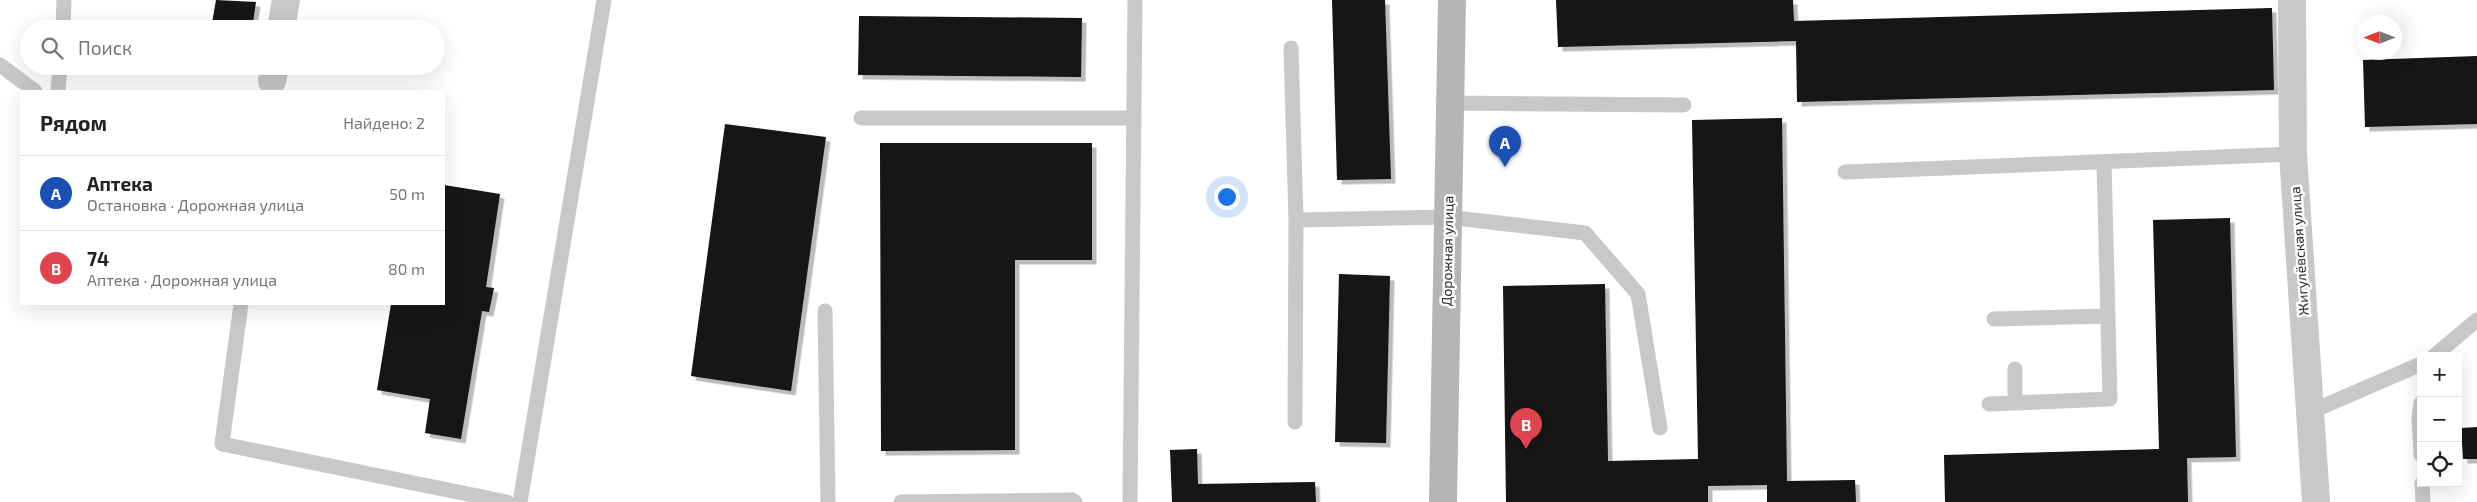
<!DOCTYPE html>
<html lang="ru">
<head>
<meta charset="utf-8">
<style>
	body { margin:0; font-family:"Exo 2",sans-serif; background:#f6f6f6; color:#222 }
	.controls { position:absolute; right:15px; bottom:15px; display:grid; overflow:hidden; border-radius:0px; box-shadow:0 5px 20px #0002 }
	.controls button { width:45px; height:45px; display:grid; place-items:center; padding:0; border:0; border-bottom:1px solid #e0e0e0; background:#fff; color:#222; font:25px sans-serif }
	.compass { position:absolute; left:2357px; top:15px; width:45px; height:45px; border-radius:50%; background:#fff; box-shadow:0 5px 20px #0002; rotate:270deg }
	.you { position:absolute; left:1226px; top:196px; width:18px; height:18px; margin:-12px; border:4px solid #fff; border-radius:50%; background:#1a73e8; box-shadow:0 0 0 8px #1a73e833 }
	.badge { display:grid; place-items:center; width:32px; height:32px; border-radius:50%; background:#db2777; color:#fff; font-size:16px; font-weight:700 }
	.pin { position:absolute; translate:-50% -41px; filter:drop-shadow(0 1px 2px #0008) }
	.pin::after { content:''; position:absolute; top:26px; width:18px; height:15px; background:inherit; clip-path:polygon(0 0,100% 0,50% 100%) }
	.list { margin:0; padding:0; list-style:none }
	h2 { display:flex; justify-content:space-between; align-items:center; height:65px; margin:0; padding:0 20px; font-size:21px }
	h2 small { font-size:16px; font-weight:400; color:#767676 }
	.list li { display:grid; grid-template-columns:32px 1fr auto; gap:15px; align-items:center; box-sizing:border-box; height:75px; padding:0 20px; border-top:1px solid #e0e0e0 }
	.list b { display:block; font-size:19px; white-space:nowrap }
	.list p { margin:0; font-size:16px; white-space:nowrap; color:#767676 }
	.list em { font-size:16px; font-style:normal; color:#767676 }
	.icon { flex:none; width:28px; height:28px; fill:none; stroke:currentColor; stroke-width:2; stroke-linecap:round; stroke-linejoin:round }
	.map { position:relative; flex:none; width:2477px; height:502px; overflow:hidden }
	.search { position:absolute; background:#fff; box-shadow:0 5px 20px #0002; left:20px; top:20px; width:425px; height:55px; display:flex; align-items:center; gap:12px; box-sizing:border-box; padding:0 18px; border-radius:28px; color:#767676; font-size:19px }
	.panel { position:absolute; background:#fff; box-shadow:0 5px 20px #0002; left:20px; top:90px; width:425px; height:215px; border-radius:0px }
	.map>svg:first-child { display:block }
	.building { fill:#121212; filter:url(#shadow) }
	.lines { fill:none; stroke-linecap:round; stroke-linejoin:round }
	.service { stroke:#c8c8c8; stroke-width:15 }
	.minor { stroke:#c8c8c8; stroke-width:28 }
	.secondary { stroke:#b5b5b5; stroke-width:28 }
	.labels { text-anchor:middle; dominant-baseline:central; stroke-width:5; stroke-linejoin:round; paint-order:stroke }
	.street-label { font-size:14px; fill:#2b2b2b; stroke:#fff }
</style>
</head>
<body>
<div class="map">
<svg width="2477" height="502" viewBox="0 0 2477 502">
	<defs>
		<filter id="shadow"><feDropShadow dx="4.5" dy="4.5" stdDeviation="0" flood-color="#0004"/></filter>
	</defs>
	<rect width="100%" height="100%" fill="#fff"/>
	<!-- building -->
	<path class="building" d="M216,0L256,2L252,29H211Z
		M1332,0H1385L1391,179L1337,180Z
		M1556,0H1793L1794,21L2272,8L2274,90L1797,102L1796,41L1558,47Z
		M859,16L1082,18L1081,77L858,75Z
		M2477,56V124L2365,127L2363,60Z
		M1782,118L1787,481L1855,480L1856,502H1767V485L1708,486V502H1506L1503,286L1605,284L1608,461L1698,459L1692,120Z
		M725,124L826,137L791,391L691,376Z
		M880,143H1092V260H1015V450L881,451Z
		M444,185L500,194L486,287L494,288L489,312L482,311L461,439L425,433L430,399L377,390L391,304H444Z
		M2230,218L2236,457L2187,458L2188,502H1945L1944,455L2159,449L2153,220Z
		M1339,274L1390,276L1386,443L1335,442Z
		M2477,427V459H2463L2461,428Z
		M1197,449L1198,484L1315,482L1316,502H1172L1170,450Z"/>
	<g class="lines">
		<!-- service -->
		<path class="service" d="M63,29L64,0
			M1291,48L1296,220L1295,422
			M0,65L35,91
			M58,91L60,66
			M1450,103L1684,105
			M861,118H1134
			M1845,172L2293,154
			M1296,220L1447,217L1585,233L1638,294L1660,428
			M241,304L222,444L507,502
			M825,311L828,502
			M1994,319L2108,316
			M2434,356L2477,320
			M2015,369V403
			M2421,403L2419,417L2421,455
			M1989,404L2110,399L2104,162
			M2310,412L2421,364
			M2422,483L2423,502
			M520,502L604,0
			M901,502L1072,500L1075,502
			M1130,502L1135,0"/>
		<!-- minor -->
		<path class="minor" d="M2292,0L2293,154L2316,502
			M281,29L286,0
			M272,81L275,66"/>
		<!-- secondary -->
		<path class="secondary" d="M1443,502L1452,0"/>
	</g>
	<g class="labels">
		<!-- street labels -->
		<g class="street-label">
			<text transform="translate(1447 251) rotate(-89)">Дорожная улица</text>
			<text transform="translate(2299 251) rotate(-94)">Жигулёвская улица</text>
		</g>
	</g>
</svg>
<div class="controls">
<button>+</button>
<button>−</button>
<button><svg class="icon" aria-label="locate" viewBox="0 0 24 24"><circle cx="12" cy="12" r="6"/><path d="M12 2v4M12 18v4M2 12h4M18 12h4"/></svg></button>
</div>
<svg class="compass" viewBox="-18 -18 36 36"><path d="M0-13l5 13h-10z" fill="#e53935"/><path d="M0 13l5-13h-10z" fill="#767676"/></svg>
<div class="you"></div>
<div class="pin badge" style="left:1505px;top:167px;background:#1a4fb4">A</div>
<div class="pin badge" style="left:1526px;top:449px;background:#e0444e">B</div>
<div class="search"><svg class="icon" aria-label="search" viewBox="0 0 24 24"><circle cx="10" cy="10" r="6"/><path d="M15 15l6 6"/></svg>Поиск</div>
<section class="panel">
<h2>Рядом<small>Найдено: 2</small></h2>
<ul class="list">
<li><span class="badge" style="background:#1a4fb4">A</span><div><b>Аптека</b><p>Остановка · Дорожная улица</p></div><em>50 m</em></li>
<li><span class="badge" style="background:#e0444e">B</span><div><b>74</b><p>Аптека · Дорожная улица</p></div><em>80 m</em></li>
</ul>
</section>
</div>
</body>
</html>
